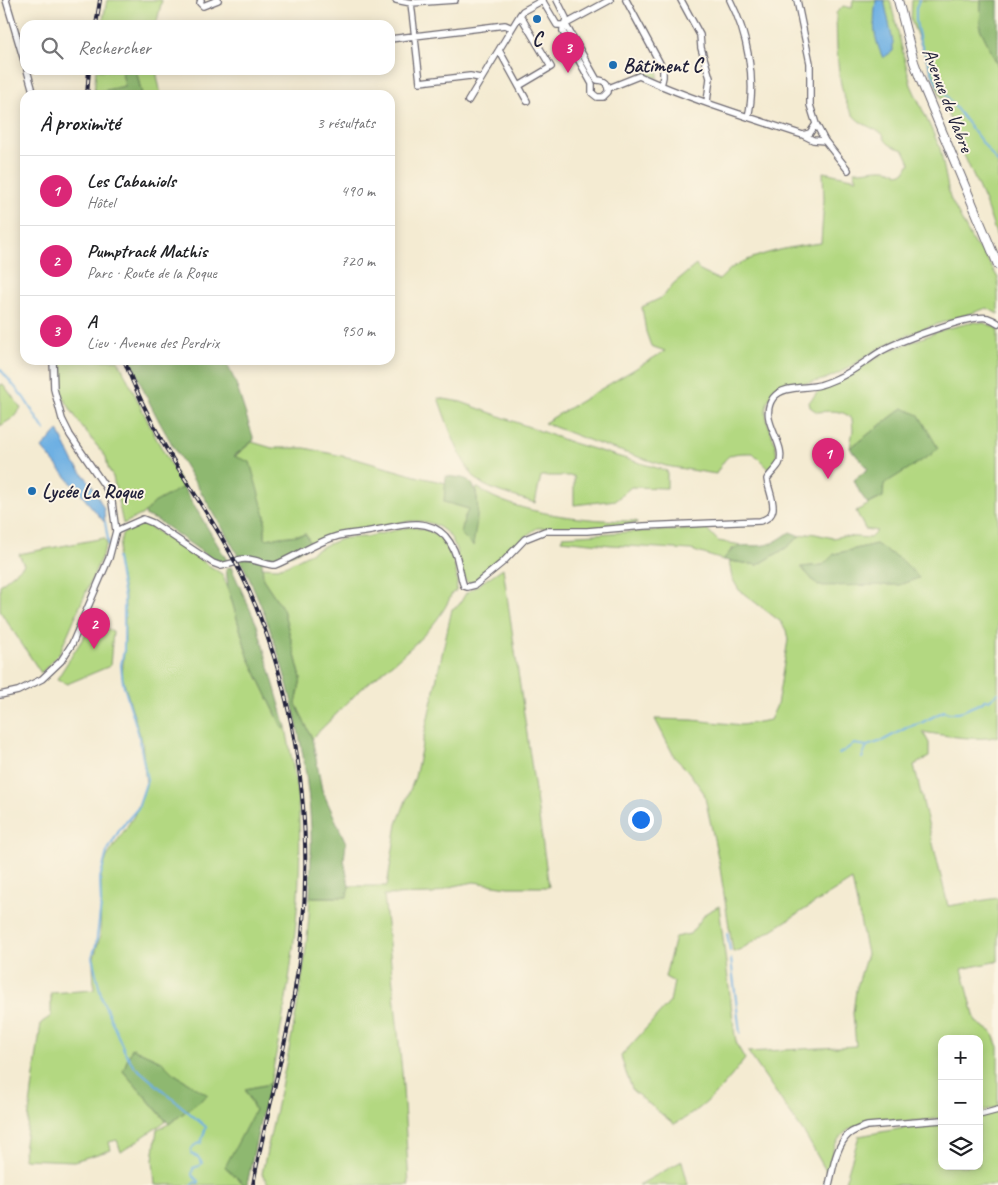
<!DOCTYPE html>
<html lang="fr">
<head>
<meta charset="utf-8">
<style>
	body { margin:0; font-family:Caveat,sans-serif; background:#f2f2f2; color:#202124 }
	.controls { position:absolute; right:15px; bottom:15px; display:grid; overflow:hidden; border-radius:10px; box-shadow:0 2px 12px #0003 }
	.controls button { width:45px; height:45px; display:grid; place-items:center; padding:0; border:0; border-bottom:1px solid #e0e0e0; background:#fff; color:#202124; font:25px sans-serif }
	.you { position:absolute; left:640px; top:819px; width:18px; height:18px; margin:-12px; border:4px solid #fff; border-radius:50%; background:#1a73e8; box-shadow:0 0 0 8px #1a73e833 }
	.badge { display:grid; place-items:center; width:32px; height:32px; border-radius:50%; background:#db2777; color:#fff; font-size:16px; font-weight:700 }
	.pin { position:absolute; translate:-50% -41px; filter:drop-shadow(0 1px 2px #0008) }
	.pin::after { content:''; position:absolute; top:26px; width:18px; height:15px; background:inherit; clip-path:polygon(0 0,100% 0,50% 100%) }
	.list { margin:0; padding:0; list-style:none }
	h2 { display:flex; justify-content:space-between; align-items:center; height:65px; margin:0; padding:0 20px; font-size:21px }
	h2 small { font-size:16px; font-weight:400; color:#757577 }
	.list li { display:grid; grid-template-columns:32px 1fr auto; gap:15px; align-items:center; box-sizing:border-box; height:70px; padding:0 20px; border-top:1px solid #e0e0e0 }
	.list b { display:block; font-size:19px; white-space:nowrap }
	.list p { margin:0; font-size:16px; white-space:nowrap; color:#757577 }
	.list em { font-size:16px; font-style:normal; color:#757577 }
	.icon { flex:none; width:28px; height:28px; fill:none; stroke:currentColor; stroke-width:2; stroke-linecap:round; stroke-linejoin:round }
	.map { position:relative; flex:none; width:998px; height:1185px; overflow:hidden }
	.search { position:absolute; background:#fff; box-shadow:0 2px 12px #0003; left:20px; top:20px; width:375px; height:55px; display:flex; align-items:center; gap:12px; box-sizing:border-box; padding:0 18px; border-radius:15px; color:#757577; font-size:19px }
	.panel { position:absolute; background:#fff; box-shadow:0 2px 12px #0003; left:20px; top:90px; width:375px; height:275px; border-radius:15px }
	.map>svg:first-child { display:block }
	.green { fill:#b3d881; stroke:#6a7d5e; fill-rule:evenodd }
	.forest { fill:#8eb86f; stroke:#586d55 }
	.water { fill:#6eb0e3; stroke:#48698f }
	.lines { fill:none; stroke-linecap:round; stroke-linejoin:round }
	.stream { stroke:#6eb0e3; stroke-width:2 }
	.street-casing { stroke:#6c6870; stroke-width:8 }
	.secondary-casing { stroke:#6c6870; stroke-width:10 }
	.street { stroke:#fff; stroke-width:5.5 }
	.secondary { stroke:#fff; stroke-width:8 }
	.rail-casing { stroke:#22223b; stroke-width:4 }
	.rail { stroke:#fcf5e5; stroke-width:2; stroke-dasharray:5.5; stroke-linecap:butt }
	.poi-dot { fill:#1f6fb2; stroke:#fcf5e5; stroke-width:2 }
	.labels { text-anchor:middle; dominant-baseline:central; stroke-width:4; stroke-linejoin:round; paint-order:stroke }
	.poi-label { font-size:20px; font-weight:bold; fill:#22223b; stroke:#fcf5e5; text-anchor:start }
	.street-label { font-size:20px; fill:#22223b; stroke:#fcf5e5 }
</style>
</head>
<body>
<div class="map">
<svg width="998" height="1185" viewBox="0 0 998 1185">
	<rect width="100%" height="100%" fill="#fcf5e5"/>
	<filter id="ink" filterUnits="userSpaceOnUse"><feTurbulence type="fractalNoise" baseFrequency=".02" numOctaves="2"/><feDisplacementMap in="SourceGraphic" scale="10" xChannelSelector="R" yChannelSelector="G"/><feConvolveMatrix kernelMatrix="1 2 1 2 8 2 1 2 1" color-interpolation-filters="sRGB"/></filter>
	<filter id="wash" filterUnits="userSpaceOnUse"><feTurbulence type="fractalNoise" baseFrequency=".0096" numOctaves="4" result="noise"/><feDisplacementMap in="SourceGraphic" scale="20" xChannelSelector="R" yChannelSelector="G"/><feGaussianBlur stdDeviation="1.12" result="paint"/><feColorMatrix in="noise" values="0 0 0 0 0 0 0 0 0 0 0 0 0 0 0 0 0 1.4 0 .05"/><feComposite in="paint" operator="in"/></filter>
	<g filter="url(#wash)">
		<rect width="100%" height="100%" fill="#f4ebd2"/>
		<!-- green -->
		<path class="green" d="M107,0H162L156,25H102Z
			M853,0H890L911,85L940,148L950,198L974,244L983,252L998,278V314L987,308C952,320 916,329 884,346C864,356 846,372 825,379C809,385 783,382 771,396C753,420 791,448 770,470L753,453C729,453 728,453 716,474L666,466L599,444L544,423L665,351L651,346L646,332L642,307L663,297L673,284L696,265L700,271L719,280C724,276 728,270 733,267C757,253 794,246 821,243L824,200L823,172L857,179L854,171C868,172 886,164 898,174L905,172L910,163L904,150C894,147 885,145 883,134C875,129 866,126 859,121C835,103 837,41 836,13L843,6L852,8Z
			M912,0H981L980,28L998,66V240L985,202L964,155L911,20Z
			M653,60L658,69V78L641,73Z
			M96,70H125L122,73L126,87L101,91L94,95Z
			M136,70H156L161,95H142Z
			M974,322L984,323L998,328V736C980,742 942,735 923,732L929,743V757L914,765L948,906L998,898V961L962,969L976,1022L992,1032L998,1047V1107L979,1112V1039H942V1118C933,1119 924,1121 915,1121C888,1122 852,1116 836,1143C831,1151 831,1161 829,1170L826,1171L806,1136L748,1052L856,1046L853,1013L856,990L867,954L852,880L738,951L733,952L719,862L704,793L688,771L675,758L655,719L692,720L742,725L770,720L777,705L788,640L786,630L781,622L739,590L732,578L729,561L758,565L786,548L800,536L811,533L833,538L842,536L870,538L877,531L865,529L856,511L883,497V484L932,454L938,448L903,408L850,448L853,430L852,419C843,409 830,411 817,412L810,407L809,402L823,386L835,383L886,352L945,329ZM876,544L818,586L801,567L823,565L834,554Z
			M60,360H118L156,438L183,487L154,503L145,513L123,524L113,477L108,468L106,457L82,427L61,394L59,383Z
			M3,384L21,408L13,418L0,426V385Z
			M438,398L461,402L573,443L667,471V488L631,487L616,500L574,505V476H541L535,503C518,497 499,493 484,485C462,473 447,421 438,398Z
			M252,442L272,448H305L356,459L419,477L446,483L444,502L469,509L464,518L478,510L476,489L478,488C516,515 590,521 636,521L637,523L605,528H537L523,538L479,579L468,583C456,573 461,547 448,534C428,514 402,522 378,527C366,529 352,529 340,532C330,535 320,541 311,545L306,534L265,539V516L234,457Z
			M144,523L222,574L228,588L248,656L283,729L286,727C291,757 298,787 299,817C303,908 288,996 270,1084L245,1089L255,1110L226,1167L245,1185H155L153,1160L157,1129L169,1124L207,1095L173,1073L161,1061L132,1048L123,1071L166,1121L121,1152L117,1140L109,1142L111,1150L74,1161L23,1159L41,1023L51,1016V993L94,990L93,961L100,936L101,874L107,857L134,816L146,785L142,742L122,676L125,639V597L117,559L122,534Z
			M409,527C436,529 446,538 454,564C457,574 458,580 456,591L452,593C437,633 390,664 358,692C343,707 328,723 312,738L296,704L301,678L283,609L263,579L262,567L277,568L287,565L326,545L344,538L366,537Z
			M707,529L718,541L741,545L732,549L723,560L691,550L611,545L561,540L563,536L627,532Z
			M104,538L107,544L59,654L41,673L0,611V585L24,565L19,554Z
			M503,568L549,887H508L474,882L454,886L433,894L384,895L402,1072L409,1185H269L262,1174C281,1082 306,991 310,897H346L349,886H387L397,824L415,777L452,609L459,605L466,593Z
			M92,624L113,631L110,666L67,684L57,679Z
			M719,906L735,1036L737,1045L745,1059C725,1085 704,1110 674,1124L633,1091L626,1073L621,1056L670,1002L674,982L665,977L675,937L690,934L706,913Z
			M998,1111V1185H844L859,1136L942,1121V1166H979V1114Z
			M682,1161L688,1185H639Z"/>
		<!-- forest -->
		<path class="forest" d="M981,0H998V66L980,28Z
			M125,70H136L142,95H96L101,91L125,86L122,73Z
			M131,360H225L235,381L254,440L234,456L250,462L265,516V539L306,534L311,545C295,552 280,563 262,560L263,579L283,609L301,678L296,704L312,738L322,790L346,843L344,860L349,886L347,897H310C310,874 312,851 311,828C307,741 278,629 236,552C201,487 157,430 131,360Z
			M903,408L919,415L938,448L932,454L884,484L883,497L868,504L860,493L854,480L868,469L850,448Z
			M446,476C453,477 464,477 469,481C484,493 475,530 473,546L461,534L464,518L469,509L444,502Z
			M183,487L228,562H222L212,559L157,520L146,516L145,513L154,503Z
			M790,532L800,536L786,548L758,565L723,560C741,537 747,550 769,544C776,542 784,536 790,532Z
			M876,544L904,562L919,578L899,585L818,586L801,567L823,565L834,554Z
			M231,567L257,625L286,727L283,729L248,656L228,588L226,568Z
			M132,1048L161,1061L173,1073L208,1095L169,1124L123,1071Z
			M270,1084L260,1122L247,1185H245L225,1167L255,1110L245,1089Z"/>
		<!-- water -->
		<path class="water" d="M876,0H884L893,42V51L883,58C873,37 873,23 876,0Z
			M58,430L74,463L92,485L104,509L105,523L42,448Z"/>
		<g class="lines">
			<!-- stream -->
			<path class="stream" d="M919,0L916,8V22L920,41L936,82L998,163
				M0,369L24,398L45,431
				M105,522L109,546
				M117,558L124,598V650L121,665L123,683L138,732L147,780L138,808L120,829L107,852L100,878L101,905L96,945L92,957L102,999L125,1052L134,1066L206,1127L201,1143C194,1144 191,1147 191,1154L198,1157L202,1163L199,1166L193,1168L192,1175L198,1181V1183L194,1182L191,1185
				M839,754L854,744L867,746L882,741L908,727L921,723L944,711L948,713H958L983,702L984,700H989L998,693
				M862,758L867,746
				M727,933L730,951
				M731,959L740,1033"/>
		</g>
	</g>
	<g filter="url(#ink)">
		<g class="lines">
			<defs>
				<path id="street" d="M6,0L25,64
					M201,0L200,3L203,6L218,0
					M396,0L411,3L455,0
					M542,0L557,25H564L567,27L597,80C605,80 609,84 608,92L603,97H597L592,93V84L563,32C562,26 566,23 566,18L557,0
					M626,0L663,69V77L661,86
					M681,0L700,35L701,48L710,78L707,102
					M730,0C747,33 757,81 748,117
					M411,3L420,82L470,76L480,78
					M564,25L610,0
					M390,39L505,25L512,28
					M499,50L527,101
					M27,70L34,95
					M519,86L551,67L520,15
					M609,88L639,76C692,100 748,117 803,135L810,133L816,124L810,105V63L797,0
					M468,101L520,15L523,11L543,0
					M816,124L825,141L848,170
					M803,135L813,140L825,141
					M116,531L143,519L153,523L213,563L221,566L233,563
					M238,560C251,556 263,565 275,565C295,557 318,541 338,536C350,533 363,533 376,530C399,526 426,516 445,536C452,544 457,556 459,567C461,573 461,580 464,586L467,587L475,585L503,562L525,539L545,531H587L644,526L760,521C783,515 769,495 767,479C770,474 776,469 779,464C788,443 757,421 773,398C783,385 806,389 820,385C826,383 832,381 838,378C854,371 868,359 883,350C900,341 970,314 988,318C991,319 995,321 998,323
					M0,695L18,691L42,679L61,661L72,644L109,558L116,531L112,502L106,488L70,435L62,419L54,389L53,360
					M979,1115L998,1110
					M829,1185C833,1169 836,1145 849,1134C854,1130 861,1128 867,1126L942,1120"/>
				<path id="secondary" d="M898,0L914,62L921,81L998,265"/>
			</defs>
			<!-- street casing -->
			<use href="#street" class="street-casing"/>
			<!-- secondary casing -->
			<use href="#secondary" class="secondary-casing"/>
			<!-- street -->
			<use href="#street" class="street"/>
			<!-- secondary -->
			<use href="#secondary" class="secondary"/>
			<defs>
				<path id="rail" d="M96,25L100,0
					M87,95L89,70
					M124,360C135,389 148,416 163,443C191,491 224,535 247,586C306,716 318,862 293,1001C282,1063 264,1123 253,1185"/>
			</defs>
			<!-- rail casing -->
			<use href="#rail" class="rail-casing"/>
			<!-- rail -->
			<use href="#rail" class="rail"/>
		</g>
	</g>
	<!-- markers -->
	<g class="poi-dot">
		<circle cx="537" cy="19" r="5"/>
		<circle cx="613" cy="65" r="5"/>
		<circle cx="32" cy="491" r="5"/>
	</g>
	<g class="labels">
		<!-- poi labels -->
		<g class="poi-label">
			<text x="537" y="39" text-anchor="middle">C</text>
			<text x="623" y="65">Bâtiment C</text>
			<text x="42" y="491">Lycée La Roque</text>
		</g>
		<!-- street labels -->
		<g class="street-label">
			<text transform="translate(948 100) rotate(69)">Avenue de Vabre</text>
		</g>
	</g>
</svg>
<div class="controls">
<button>+</button>
<button>−</button>
<button><svg class="icon" aria-label="layers" viewBox="0 0 24 24"><path d="M12 4l9 5-9 5-9-5zM3 14l9 5 9-5"/></svg></button>
</div>
<div class="you"></div>
<div class="pin badge" style="left:828px;top:479px">1</div>
<div class="pin badge" style="left:94px;top:649px">2</div>
<div class="pin badge" style="left:568px;top:73px">3</div>
<div class="search"><svg class="icon" aria-label="search" viewBox="0 0 24 24"><circle cx="10" cy="10" r="6"/><path d="M15 15l6 6"/></svg>Rechercher</div>
<section class="panel">
<h2>À proximité<small>3 résultats</small></h2>
<ul class="list">
<li><span class="badge">1</span><div><b>Les Cabaniols</b><p>Hôtel</p></div><em>490 m</em></li>
<li><span class="badge">2</span><div><b>Pumptrack Mathis</b><p>Parc · Route de la Roque</p></div><em>720 m</em></li>
<li><span class="badge">3</span><div><b>A</b><p>Lieu · Avenue des Perdrix</p></div><em>950 m</em></li>
</ul>
</section>
</div>
</body>
</html>
